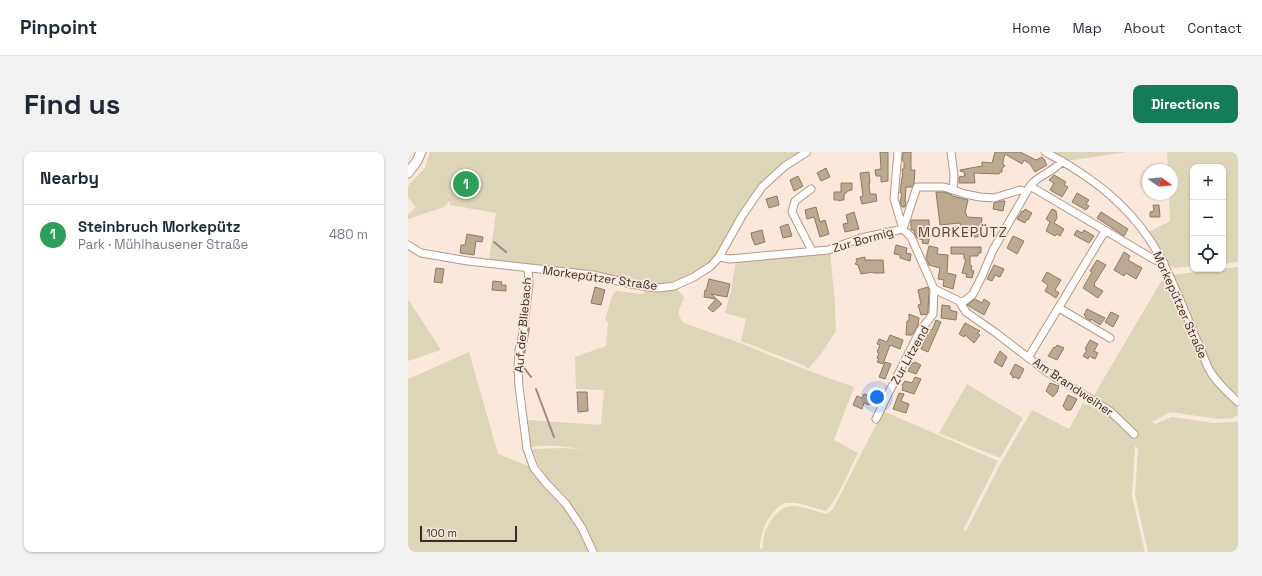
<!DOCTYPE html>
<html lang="en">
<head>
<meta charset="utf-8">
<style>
	body { margin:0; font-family:"Space Grotesk",sans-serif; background:#f2f2f3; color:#1f2937 }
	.controls { position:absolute; right:12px; top:12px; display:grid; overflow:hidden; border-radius:8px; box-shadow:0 1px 3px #0004 }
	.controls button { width:36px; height:36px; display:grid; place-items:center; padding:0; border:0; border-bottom:1px solid #e0e1e3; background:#fff; color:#1f2937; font:20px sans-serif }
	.compass { position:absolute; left:734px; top:12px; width:36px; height:36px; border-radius:50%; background:#fff; box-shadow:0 1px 3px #0004; rotate:104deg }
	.scale { position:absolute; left:12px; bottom:10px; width:97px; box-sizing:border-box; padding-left:4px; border:2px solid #382d26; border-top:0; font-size:11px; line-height:14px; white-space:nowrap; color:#382d26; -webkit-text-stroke:3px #fbe8dd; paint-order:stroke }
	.you { position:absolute; left:469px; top:245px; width:14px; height:14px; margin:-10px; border:3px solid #fff; border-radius:50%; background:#1a73e8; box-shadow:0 0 0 6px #1a73e833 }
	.badge { display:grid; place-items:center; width:26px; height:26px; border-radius:50%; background:#147d58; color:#fff; font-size:13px; font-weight:700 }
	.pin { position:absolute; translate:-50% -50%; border:2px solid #fff; box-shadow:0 1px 4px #0006 }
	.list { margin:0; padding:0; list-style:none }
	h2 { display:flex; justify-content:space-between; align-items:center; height:52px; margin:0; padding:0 16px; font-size:17px }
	h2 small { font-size:13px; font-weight:400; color:#747a83 }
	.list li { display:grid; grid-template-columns:26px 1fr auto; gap:12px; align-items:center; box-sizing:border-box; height:60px; padding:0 16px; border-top:1px solid #e0e1e3 }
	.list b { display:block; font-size:15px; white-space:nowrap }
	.list p { margin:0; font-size:13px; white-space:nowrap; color:#747a83 }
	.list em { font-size:13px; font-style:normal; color:#747a83 }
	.icon { flex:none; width:22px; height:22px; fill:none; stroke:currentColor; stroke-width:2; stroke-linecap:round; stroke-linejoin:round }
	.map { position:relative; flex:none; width:830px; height:400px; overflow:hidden; border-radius:8px }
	header { display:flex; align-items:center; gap:24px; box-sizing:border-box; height:56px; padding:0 20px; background:#fff; border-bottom:1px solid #e0e1e3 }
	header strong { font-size:19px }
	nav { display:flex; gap:22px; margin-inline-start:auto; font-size:14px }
	.intro { display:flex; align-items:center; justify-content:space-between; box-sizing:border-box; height:96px; padding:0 24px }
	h1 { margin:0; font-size:28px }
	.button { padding:10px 18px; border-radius:8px; background:#147d58; color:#fff; font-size:14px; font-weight:700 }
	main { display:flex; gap:24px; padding:0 24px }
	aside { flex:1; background:#fff; border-radius:8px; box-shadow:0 1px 3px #0004 }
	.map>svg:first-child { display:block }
	.green { fill:#dcd5b8 }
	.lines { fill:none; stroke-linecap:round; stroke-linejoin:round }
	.stream { stroke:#a48489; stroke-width:2 }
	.building { fill:#bca991; stroke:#8c7a62 }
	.minor-casing { stroke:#b49787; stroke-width:9 }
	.major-casing { stroke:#b49787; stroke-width:11 }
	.minor { stroke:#fff; stroke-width:7 }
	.major { stroke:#fff; stroke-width:9 }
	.labels { text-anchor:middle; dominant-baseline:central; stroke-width:3.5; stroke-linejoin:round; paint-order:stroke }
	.street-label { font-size:12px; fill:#382d26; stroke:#fbe8dd }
	.quarter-label { font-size:14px; letter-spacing:1px; fill:#5b4233; stroke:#fbe8dd }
</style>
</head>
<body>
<header>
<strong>Pinpoint</strong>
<nav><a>Home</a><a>Map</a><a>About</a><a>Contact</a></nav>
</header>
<div class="intro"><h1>Find us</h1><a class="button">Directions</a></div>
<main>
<aside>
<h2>Nearby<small></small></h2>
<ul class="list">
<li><span class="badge" style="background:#2e9e5b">1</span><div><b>Steinbruch Morkepütz</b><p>Park · Mühlhausener Straße</p></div><em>480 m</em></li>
</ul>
</aside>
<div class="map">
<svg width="830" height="400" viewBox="0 0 830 400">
	<rect width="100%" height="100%" fill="#fbe8dd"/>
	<!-- green -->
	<path class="green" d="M22,0H392C377,10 361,20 350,35C338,50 329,67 319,83C313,93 309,103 300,111C286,125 267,130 248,132L81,108L88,61L42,53L41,49L36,55L0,67V63L8,55L0,46V34L17,16Z
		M643,0H719L659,9Z
		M759,0H830V110L815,112V15H785V114L768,116L757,112L741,80L762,69L761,42H764V18H760Z
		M422,100L427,153L428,179L413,202L400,217L397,214L333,189L338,167L317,161L323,138L328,109Z
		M830,115V247L821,240L804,218L763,123Z
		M758,121L801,221L819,244L830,254V263L825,266L810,267L762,260L744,270L747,272L764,265L807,271L826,270L830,269V400H740L727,343L730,297L727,294L724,344L737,400H0V227L61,200L90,302L126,316L138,331L141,328L131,314L124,297L156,296L178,298C160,295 142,292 123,295L120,268L193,273L196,238L168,237L167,205L198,194L200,170L197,168L204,144L208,139L234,142L239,138L251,139L268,137L274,142L276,147C271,157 267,161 276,171L332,191L401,219L446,235L426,288L450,301C443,314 428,352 417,359C405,356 390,349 378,351C367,353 356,372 354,382C352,387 352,392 352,397L355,396C355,392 355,387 356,383C359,372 371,353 385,354C396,355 408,359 419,362L425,357L475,259L590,309L555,378L558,379L594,309L624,258L661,277L675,251L681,254L689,238Z
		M0,147L33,198L0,209Z
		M559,232L615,266L592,306L531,281Z"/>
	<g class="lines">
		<!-- stream -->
		<path class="stream" d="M86,90L98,100
			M121,176L114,213L123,225
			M128,237L146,285"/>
	</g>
	<!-- building -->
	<path class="building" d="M472,0H480V29L473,30V24H468L467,18L473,17Z
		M495,0H503V18H507L506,31L504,35H498L497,49H498L497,55H494L492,50L494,41H492L494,25H495L494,17H496V10L494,8Z
		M587,0H612L628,8L634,5L635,7L637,8V10L639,13L627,20L622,12L616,8L614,12L597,2L595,9V12L597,14L594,16V20H592L591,22L566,21L567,31H551V25L557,24L556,20L552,19V18L574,14V10L584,11Z
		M418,16L422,25L413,29L409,21Z
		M461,20L462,31H461L462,42H468L469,49L454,52L452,45L455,44L452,21Z
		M646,23L658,30L656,33L660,35L654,45L642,38L646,31L641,28Z
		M390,24L395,34L386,39L382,28Z
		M433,31H444V38L440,39L436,43V48H433L432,49L430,48H426V40H433Z
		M528,40H536L544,43V44L560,48L557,61H558L559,65L574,66L573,74L570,76V85H558V76H553L552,71L532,73Z
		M669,41L681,48L678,52L681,54L678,58L664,50Z
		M369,44L371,53L361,56L358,47Z
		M594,49H597L595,59L585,57L586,51Z
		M745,53H751L752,65H742V60L746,59Z
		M408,55L412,70L417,68L421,82L412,85L406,65L399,67L397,58Z
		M617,57L624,61L620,68L619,67L617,71L609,67L614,59L615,60Z
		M644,57L648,59L649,66L646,71L656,77L652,84L649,82L647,84L638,79L642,70L638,67Z
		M446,60L451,77L437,80L435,72L440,71L438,63Z
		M693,60L720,77L716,84L689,66Z
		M503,68H521L522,83L520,92L514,91L515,88L509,86L506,80V78H503Z
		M380,72L384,84L375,86L372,75Z
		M354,78L357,90L347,93L344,86L343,81Z
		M669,78L674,81L676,78L686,84L681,91L666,83Z
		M59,82L75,85L74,90L68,89L66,103L52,101L53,93H57Z
		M605,84L616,89L609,102L599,96Z
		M488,93L499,96L498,101L503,102L502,109L492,106V103L486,102Z
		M521,94L530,96L529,102L540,103L539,121L548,123L545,137L535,134L536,128L530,127L532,116L521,113L518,106Z
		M543,95H573V101H570V104H562V113L564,114L563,118L566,119L564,126L558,125L559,122L554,121L558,107H556V102H543Z
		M716,100L722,104L720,108L734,116L728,127L718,121L716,124L706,118Z
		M457,105V108H475L476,121H465V120L453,122L450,113L447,112L449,109L448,107Z
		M689,108L698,113L686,132L687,133L686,134L695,139L690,146L675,136L684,120L682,119Z
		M586,113L596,117L592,125L587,123L584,129L579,127Z
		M28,116L36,117L34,131L26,130Z
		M639,120L653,128L647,138L651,141L648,146L637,139L640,133L634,129Z
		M301,127L322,132L319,145L303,142L314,152L305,160L300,156L308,147L296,145L297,138L298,139Z
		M85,129L94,130L93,133H98V139L84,138Z
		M187,135L197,138L193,153L183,151Z
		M520,135L521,138L520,160L519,162L513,163L510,153L513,152L510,138Z
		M567,147L574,151L576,147L582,151L576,163L559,153Z
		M534,153L542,154V158L549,160L548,168L533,166Z
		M679,157L697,166L692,173L683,167L682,169L677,165L678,164L676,163Z
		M703,160L711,164L705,175L697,170Z
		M501,162L511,166L510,173L504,183H498L499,169H501Z
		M528,168L533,170L520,200L513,197L521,177L524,178Z
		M557,171L572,179L569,181L572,183L566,191L557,183L556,185L551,182Z
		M482,183L495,188L492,197L482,193L475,212L469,210L471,207L469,206L471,201L469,200L472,193L469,192L471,187L479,190Z
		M682,188L690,192L686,199L690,201L687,207L681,204L680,207L675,204L679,198L677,197Z
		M649,193L656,196L649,208L640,204L646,195L647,196Z
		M592,199L599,205L594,215L586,210Z
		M477,210L483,212L477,227L471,225Z
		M507,210L513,213L508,222L500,219L504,211H507Z
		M607,212L616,217L611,227L607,225L605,226L604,223L602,222Z
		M507,225L513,227L506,242L494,238L495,235L494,233L497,229L504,231Z
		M642,231L651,234L649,240L645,245L638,239Z
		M169,240H179L180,259L170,260Z
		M491,241L496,242L493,249L501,252L498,261L485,257Z
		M456,242L465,245L461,253L456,251L454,257L445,253L449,244L454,246Z
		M660,243L669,247L663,258H658L656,255L655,254Z"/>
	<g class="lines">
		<defs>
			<path id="minor" d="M490,0L486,47L495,77L503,85L526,137L551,149L555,150L558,148L565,142L574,124L585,98L622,34C630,23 646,20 654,9
				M543,0L546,23L545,38
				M637,0C691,28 735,64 760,121C771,144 780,168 790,191C794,200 797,210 802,219C809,231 820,241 830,250
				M622,34L747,108L756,111
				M403,37L387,49L384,60L404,99
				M0,93L13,101L60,109L185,123L223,132L241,135L250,136L266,134L286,125L303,114L311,105L334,64L354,35L377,14L399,0
				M311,105L322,107L420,98L453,86L495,77L509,35H536L557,42L572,45L586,46L612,38L618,40
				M120,116L121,132L115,181L111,198L110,215L111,234L119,297L126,316L138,331L158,352L174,376L185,400
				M551,149L558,160L588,181L639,220L702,259L726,282
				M651,156L702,186
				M620,206L697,79
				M468,267L478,246L512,179L525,162L526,137"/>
			<path id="major" d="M0,21L9,9L13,0"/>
		</defs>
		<!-- minor casing -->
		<use href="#minor" class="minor-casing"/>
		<!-- major casing -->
		<use href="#major" class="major-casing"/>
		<!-- minor -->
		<use href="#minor" class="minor"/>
		<!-- major -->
		<use href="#major" class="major"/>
	</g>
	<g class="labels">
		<!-- street labels -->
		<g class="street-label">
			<text transform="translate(455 88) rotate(-16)">Zur Bormig</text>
			<text transform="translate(192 126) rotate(8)">Morkepützer Straße</text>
			<text transform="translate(772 153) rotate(66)">Morkepützer Straße</text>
			<text transform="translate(115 173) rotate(-85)">Auf der Bliebach</text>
			<text transform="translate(502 203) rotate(-61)">Zur Litzend</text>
			<text transform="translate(665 235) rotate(34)">Am Brandweiher</text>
		</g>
		<!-- quarter labels -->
		<g class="quarter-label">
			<text x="555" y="80">MORKEPÜTZ</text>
		</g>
	</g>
</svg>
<div class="controls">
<button>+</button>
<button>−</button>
<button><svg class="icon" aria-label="locate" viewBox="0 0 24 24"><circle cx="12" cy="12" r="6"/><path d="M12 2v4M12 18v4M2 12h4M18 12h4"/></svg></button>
</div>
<svg class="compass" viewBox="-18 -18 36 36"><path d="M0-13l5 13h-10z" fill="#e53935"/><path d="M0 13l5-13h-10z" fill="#747a83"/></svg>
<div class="scale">100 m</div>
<div class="you"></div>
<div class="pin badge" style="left:58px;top:32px;background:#2e9e5b">1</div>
</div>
</main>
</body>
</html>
